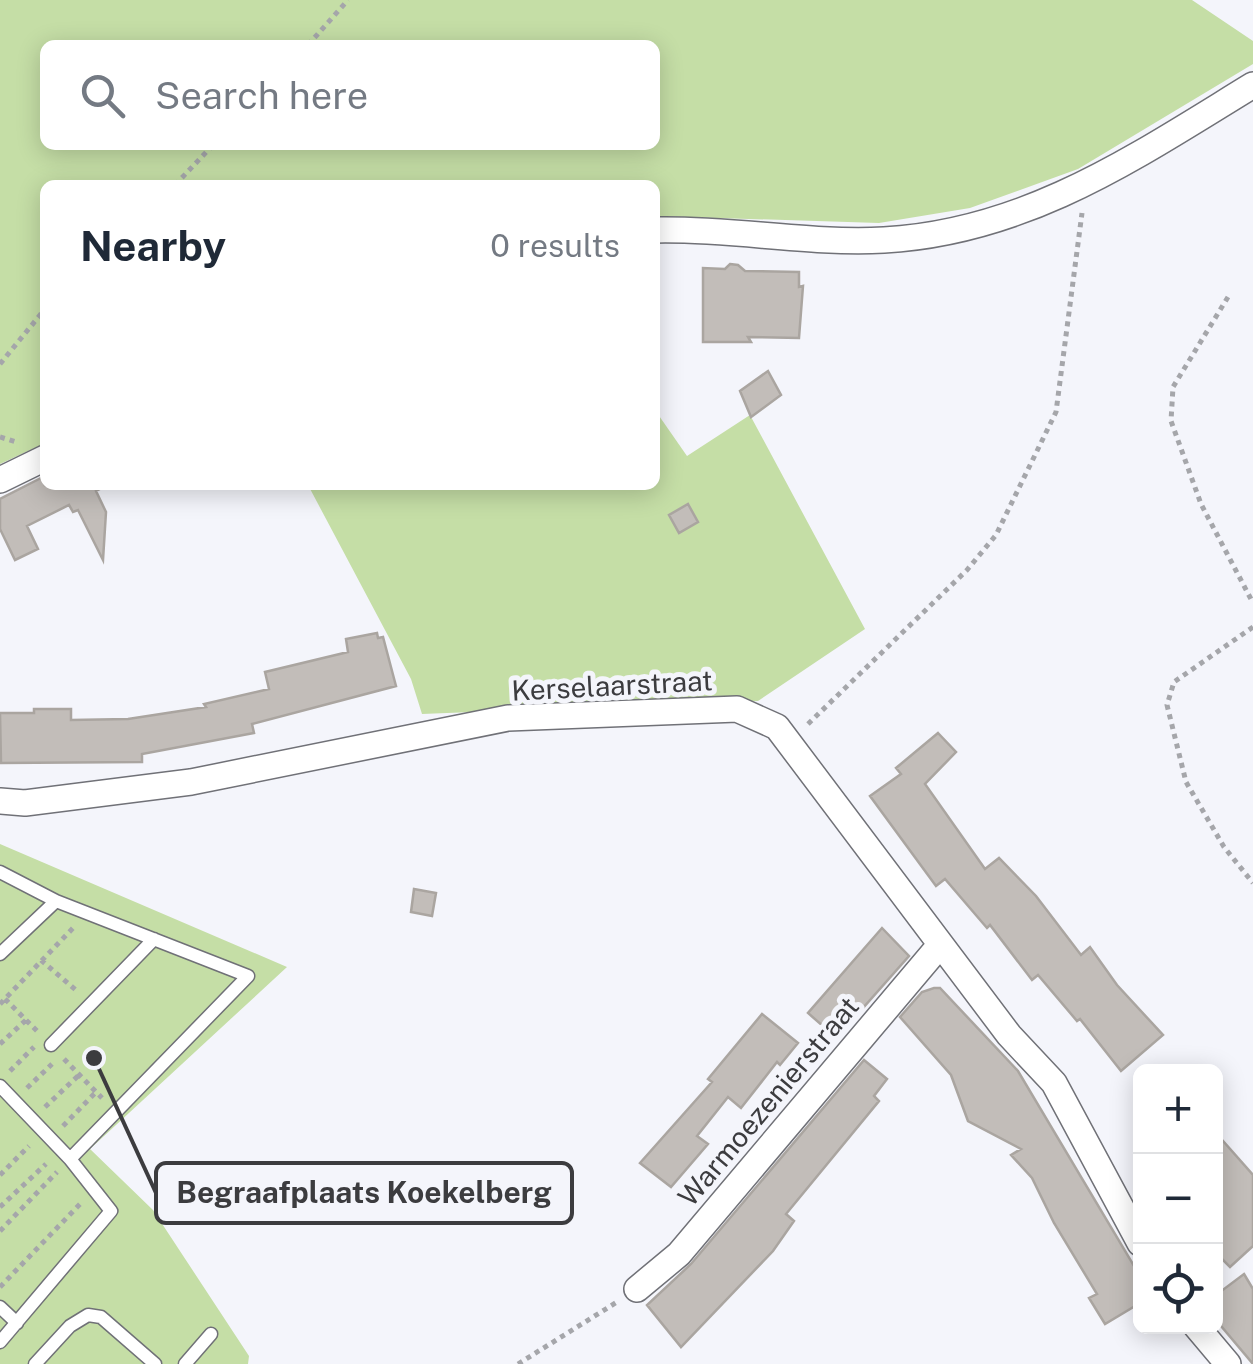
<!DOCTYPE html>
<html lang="en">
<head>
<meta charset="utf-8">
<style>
	body { margin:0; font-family:"Public Sans",sans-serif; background:#f6f6f7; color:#1f2937 }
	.controls { position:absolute; right:30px; bottom:30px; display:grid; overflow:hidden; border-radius:15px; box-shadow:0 5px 25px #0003 }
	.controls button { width:90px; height:90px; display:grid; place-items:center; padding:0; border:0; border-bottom:2px solid #e0e1e3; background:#fff; color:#1f2937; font:50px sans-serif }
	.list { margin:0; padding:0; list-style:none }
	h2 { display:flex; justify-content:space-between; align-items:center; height:130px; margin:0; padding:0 40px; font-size:42px }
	h2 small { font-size:32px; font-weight:400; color:#747a83 }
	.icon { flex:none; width:55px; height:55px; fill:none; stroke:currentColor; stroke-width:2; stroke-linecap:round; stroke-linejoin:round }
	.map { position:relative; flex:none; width:1253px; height:1364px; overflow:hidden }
	.search { position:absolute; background:#fff; box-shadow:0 5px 25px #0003; left:40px; top:40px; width:620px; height:110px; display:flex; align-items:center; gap:25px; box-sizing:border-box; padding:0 35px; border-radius:15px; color:#747a83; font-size:38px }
	.panel { position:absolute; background:#fff; box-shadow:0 5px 25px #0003; left:40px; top:180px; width:620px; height:310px; border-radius:15px }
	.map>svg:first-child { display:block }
	.green { fill:#c5dea6; fill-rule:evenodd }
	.building { fill:#c2bdb9; stroke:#aaa5a0; stroke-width:2.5 }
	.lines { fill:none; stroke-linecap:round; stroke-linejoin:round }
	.lane-casing { stroke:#707177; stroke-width:15 }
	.street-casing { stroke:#707177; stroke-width:28 }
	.path { stroke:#a5a6aa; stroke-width:5; stroke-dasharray:5 5; stroke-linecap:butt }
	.lane { stroke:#fff; stroke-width:12 }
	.street { stroke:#fff; stroke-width:25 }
	.labels { text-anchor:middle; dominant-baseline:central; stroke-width:10; stroke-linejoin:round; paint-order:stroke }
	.street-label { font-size:28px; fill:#3c3c3f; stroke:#f4f5fb }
	.leader { fill:none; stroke:#3c3c3f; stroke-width:4 }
	.callout-dot { fill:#3c3c3f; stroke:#f4f5fb; stroke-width:4 }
	.callout { fill:#f4f5fb; stroke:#3c3c3f; stroke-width:4 }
	.callout-label { font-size:30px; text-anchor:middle; font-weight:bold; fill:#3c3c3f }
</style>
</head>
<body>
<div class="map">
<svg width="1253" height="1364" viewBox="0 0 1253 1364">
	<rect width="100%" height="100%" fill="#f4f5fb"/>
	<!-- green -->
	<path class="green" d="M0,0H1192L1253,41V64L1078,169L970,208L879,223L655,216V185H45V443L0,464ZM655,45V145H45V45Z
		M655,410L687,456L750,415L865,629L758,701L422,714L411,679L308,485H655Z
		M0,844L287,967L90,1149L153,1210L249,1356L248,1364H0Z"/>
	<!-- building -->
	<path class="building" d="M730,264L738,265L745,271L799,272V287L803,286L799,338L748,337L751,342H703V268L725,269Z
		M768,371L781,395L751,417L740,391Z
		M45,476V485H108L96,491L106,512L103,560L78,510L73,512L69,505L27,526L38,549L15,560L0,529V499Z
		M688,504L698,522L679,533L669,515Z
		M377,633L378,638L383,637L396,686L252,724L254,733L142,754V762L1,763L0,713H34V709H71V720L128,719L206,707L204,704L269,689L265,672L348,652L346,639Z
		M938,733L956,752L925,784L985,869L999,858L1036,896L1081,955L1090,947L1117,985L1163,1035L1121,1071L1080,1019L1077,1021L1038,975L1032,980L990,925L987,928L945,879L936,886L870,796L901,774L896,768Z
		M414,889L436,893L432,916L411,912Z
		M882,928L909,956L840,1034H832L808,1013Z
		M934,988H940L1018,1071L1140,1276V1303L1105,1324L1089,1298L1097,1294L1054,1223L1032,1178L1011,1155L1021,1149L968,1121L951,1075L900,1017L922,992Z
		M762,1014L798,1043L780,1065L777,1062L741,1108L728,1097L697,1136L708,1144L671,1187L640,1163L712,1082L708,1079Z
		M864,1060L887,1079L874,1096L879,1101L786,1214L794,1221L773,1251L681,1347L647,1305L691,1264Z
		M1216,1133L1253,1175V1246L1230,1267L1216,1253Z
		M1244,1274L1253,1289V1364L1216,1320V1295Z"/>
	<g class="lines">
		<defs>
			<path id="lane" d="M0,872L56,901L0,954
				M56,901L248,976L70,1159
				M51,1045L154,939
				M0,1086L70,1159L111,1211L0,1342
				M0,1307L17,1323
				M35,1364L70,1326L88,1315L101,1317L155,1364
				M185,1364L211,1334"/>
			<path id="street" d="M655,230C731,228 807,244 884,240C1027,232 1135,157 1253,85
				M0,480L45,458
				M0,801L25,803L191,782L508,718L737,709L777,727L1009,1035L1054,1083L1140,1243
				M637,1289L679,1254L940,945
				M1196,1326L1228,1364"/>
		</defs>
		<!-- lane casing -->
		<use href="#lane" class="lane-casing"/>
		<!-- street casing -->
		<use href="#street" class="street-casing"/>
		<!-- path -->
		<path class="path" d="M308,45L348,0
			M175,185L213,145
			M1228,297L1173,387L1171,421L1201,504L1253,603
			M0,364L45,309
			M0,437L16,442
			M1253,627L1174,682L1167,705L1186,782L1224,847L1253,883
			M808,724L967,570L996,535L1056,412L1082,213
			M41,960L77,991
			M5,999L39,1033
			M0,1004L74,927
			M0,1044L26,1020
			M64,1059L102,1098
			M10,1071L34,1047
			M27,1088L52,1064
			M45,1107L79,1075
			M63,1126L96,1092
			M0,1175L29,1146
			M0,1207L46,1164
			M0,1231L57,1172
			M0,1287L81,1203
			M518,1364L617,1302"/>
		<!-- lane -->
		<use href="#lane" class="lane"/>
		<!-- street -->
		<use href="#street" class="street"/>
	</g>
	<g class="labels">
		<!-- street labels -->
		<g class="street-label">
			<text transform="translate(612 685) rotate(-3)">Kerselaarstraat</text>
			<text transform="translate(768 1101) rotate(-50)">Warmoezenierstraat</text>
		</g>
	</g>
	<!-- callouts -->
	<path class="leader" d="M94 1058L156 1193"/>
	<circle class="callout-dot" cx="94" cy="1058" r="10"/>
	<rect class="callout" x="156" y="1163" width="416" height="60" rx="10"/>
	<g class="callout-label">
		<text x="364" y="1203">Begraafplaats Koekelberg</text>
	</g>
</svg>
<div class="controls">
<button>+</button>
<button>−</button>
<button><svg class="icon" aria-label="locate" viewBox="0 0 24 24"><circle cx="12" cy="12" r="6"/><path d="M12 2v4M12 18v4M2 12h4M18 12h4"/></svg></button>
</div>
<div class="search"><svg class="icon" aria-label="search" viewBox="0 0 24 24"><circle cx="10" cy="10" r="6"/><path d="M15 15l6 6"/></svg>Search here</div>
<section class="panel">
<h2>Nearby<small>0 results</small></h2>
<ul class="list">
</ul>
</section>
</div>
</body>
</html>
